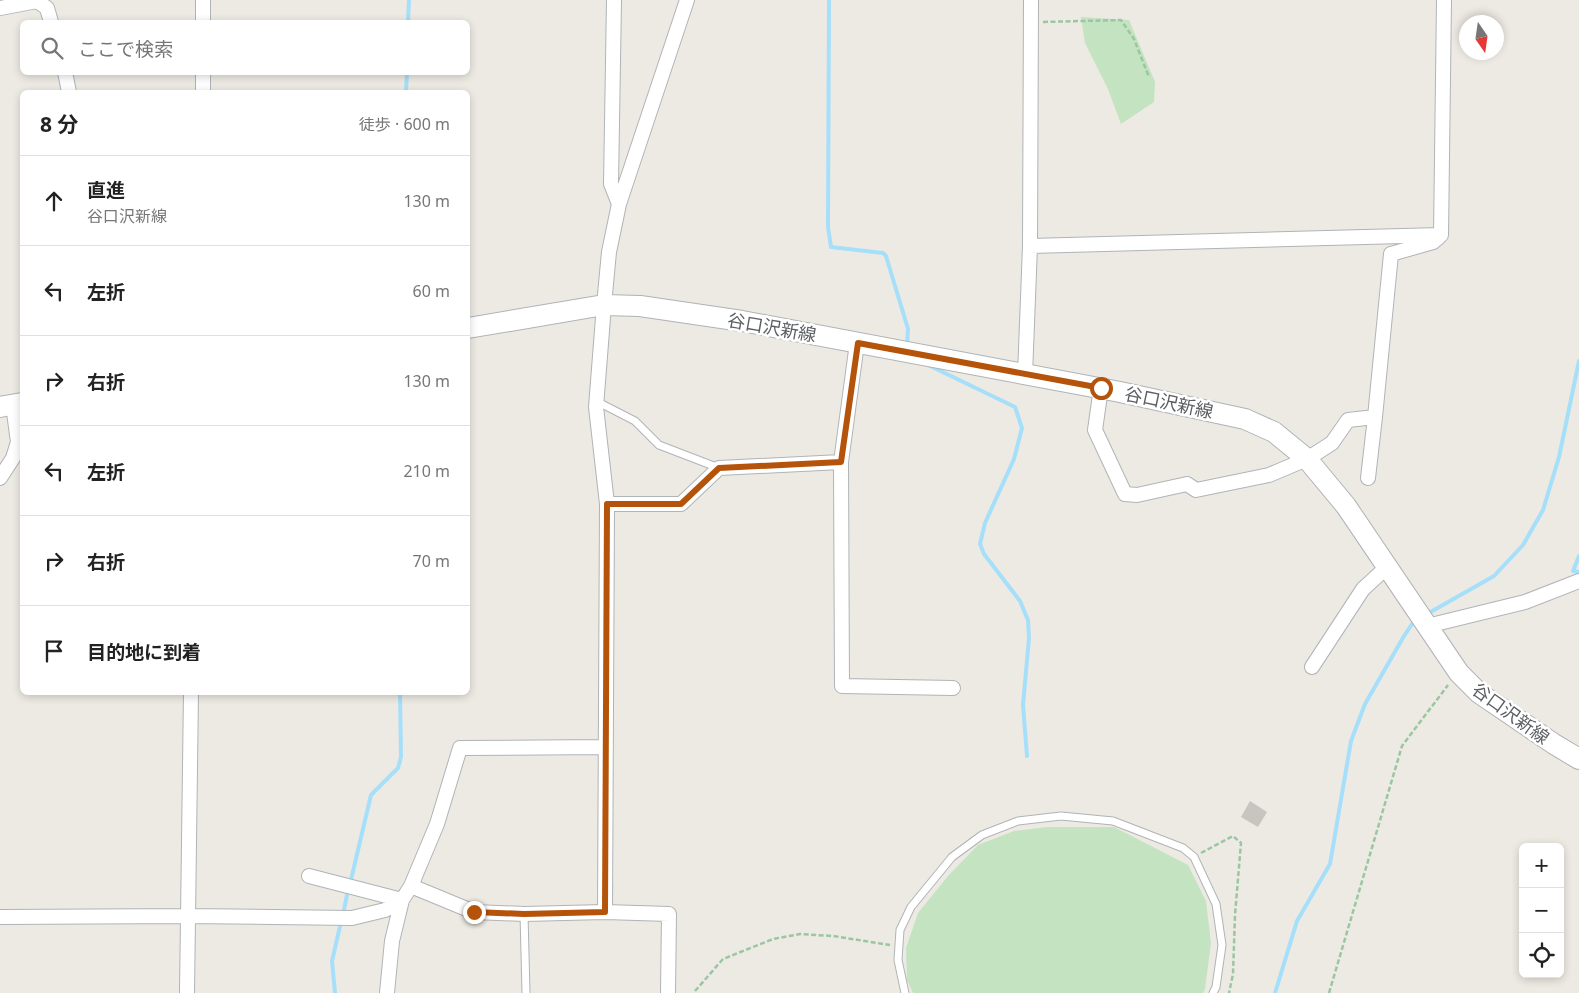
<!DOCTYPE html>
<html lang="ja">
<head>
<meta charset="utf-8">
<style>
	body { margin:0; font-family:"Noto Sans","Noto Sans JP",sans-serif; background:#f6f6f6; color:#222 }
	.controls { position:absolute; right:15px; bottom:15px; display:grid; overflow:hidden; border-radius:8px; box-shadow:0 2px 8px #0003 }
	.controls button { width:45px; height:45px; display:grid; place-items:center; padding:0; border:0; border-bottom:1px solid #e0e0e0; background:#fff; color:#222; font:25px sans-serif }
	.compass { position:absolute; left:1459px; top:15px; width:45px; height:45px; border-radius:50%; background:#fff; box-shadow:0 2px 8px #0003; rotate:167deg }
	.stop { position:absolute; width:15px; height:15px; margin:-11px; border:4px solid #b45309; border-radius:50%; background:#fff }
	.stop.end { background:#b45309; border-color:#fff; box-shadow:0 1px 5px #0008 }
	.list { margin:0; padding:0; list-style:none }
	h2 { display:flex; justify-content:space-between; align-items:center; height:65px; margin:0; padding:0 20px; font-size:21px }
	h2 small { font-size:16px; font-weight:400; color:#767676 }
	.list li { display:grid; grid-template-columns:32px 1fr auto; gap:15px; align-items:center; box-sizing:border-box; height:90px; padding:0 20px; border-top:1px solid #e0e0e0 }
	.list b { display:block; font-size:19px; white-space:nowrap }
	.list p { margin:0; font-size:16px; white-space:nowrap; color:#767676 }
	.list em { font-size:16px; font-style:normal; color:#767676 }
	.icon { flex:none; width:28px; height:28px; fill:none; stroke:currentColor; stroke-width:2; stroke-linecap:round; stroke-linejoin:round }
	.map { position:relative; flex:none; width:1579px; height:993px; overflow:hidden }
	.search { position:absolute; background:#fff; box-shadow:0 2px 8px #0003; left:20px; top:20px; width:450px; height:55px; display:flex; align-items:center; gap:12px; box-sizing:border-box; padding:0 18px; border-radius:8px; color:#767676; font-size:19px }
	.panel { position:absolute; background:#fff; box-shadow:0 2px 8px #0003; left:20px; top:90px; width:450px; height:605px; border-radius:8px }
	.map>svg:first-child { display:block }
	.green { fill:#c4e3c0 }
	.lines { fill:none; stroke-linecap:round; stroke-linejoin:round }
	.stream { stroke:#a6dffa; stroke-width:4 }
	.building { fill:#c8c5c0 }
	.lane-casing { stroke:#b0b4b7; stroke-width:9 }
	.street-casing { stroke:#b0b4b7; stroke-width:16 }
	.secondary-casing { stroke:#afb3b7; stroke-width:22 }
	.path { stroke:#9bc6a2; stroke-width:2.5; stroke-dasharray:5 2.5; stroke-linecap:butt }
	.lane { stroke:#fff; stroke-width:7 }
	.street { stroke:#fff; stroke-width:14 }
	.secondary { stroke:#fff; stroke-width:20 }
	.route { stroke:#b45309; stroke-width:6 }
	.labels { text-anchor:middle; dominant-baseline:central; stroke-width:5; stroke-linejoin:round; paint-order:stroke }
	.street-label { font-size:18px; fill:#5b5f63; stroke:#fff }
</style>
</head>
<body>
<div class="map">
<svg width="1579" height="993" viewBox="0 0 1579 993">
	<rect width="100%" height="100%" fill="#edeae3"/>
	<!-- green -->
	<path class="green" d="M1081,17L1129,20L1155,82L1154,102L1121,124L1108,89L1085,43Z
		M1048,827H1114L1188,865L1206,901L1211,943L1205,989L1203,993H913L907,980L906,948L918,913L948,876L978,845L1014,831Z"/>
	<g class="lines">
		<!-- stream -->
		<path class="stream" d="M829,0L828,227L831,247L883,253L886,256L908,329L907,345
			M408,22L409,0
			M406,92L407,72
			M926,364L1015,407L1022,428L1014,459L985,523L980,544L984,554L1020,601L1028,620L1029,638L1023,705L1027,756
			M1579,556L1573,571L1579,572
			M1427,614L1494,576L1523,545L1543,510L1559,457L1579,361
			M350,884L371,795L398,768L401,757L400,692
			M343,915L348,890
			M335,993L332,961L341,922
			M1275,993L1297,921L1330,864L1351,741L1365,704L1404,636L1412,624L1417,620"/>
	</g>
	<!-- building -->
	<path class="building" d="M1250,801L1267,812L1258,827L1241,817Z"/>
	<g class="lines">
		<defs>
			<path id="lane" d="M596,401L635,421L659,445L719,468
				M524,914L526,993
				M905,993L898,960L900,930L911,907L952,857L982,835L1018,821L1061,816L1113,821L1183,848L1194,857L1216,904L1222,945L1216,987L1213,993"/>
			<path id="street" d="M614,0L611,184L619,204
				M0,8L37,1L47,8L51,22
				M203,22V0
				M65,72L69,92
				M203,72V92
				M1030,246L1441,235L1444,0
				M857,343L841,462L842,686L953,688
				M1025,375L1030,246L1031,0
				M1101,388L1095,430L1125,494L1137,495L1187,484L1196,490L1269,475L1307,459L1332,443L1348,420L1375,417L1391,254L1433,242L1439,237
				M0,478L13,458L18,442L13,405
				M1368,478L1375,417
				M607,504H681L719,468L841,462
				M1427,626L1525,602L1579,581
				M1312,667L1363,589L1387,567
				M309,876L402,900
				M411,886L474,912L524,914L605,912L669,914L668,993
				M605,912L607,504L596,407L604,305L609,252L619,204L687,0
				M0,917L188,916L352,918L385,910L402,900
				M187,993L191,692
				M387,993L392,941L402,900L411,886L437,824L460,748L606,747"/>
			<path id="secondary" d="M468,328L604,305L640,306L742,321L1120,392L1245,419L1274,432L1307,459L1346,506L1459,673L1479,693L1554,744L1579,759
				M0,407L22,403"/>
		</defs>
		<!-- lane casing -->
		<use href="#lane" class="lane-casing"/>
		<!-- street casing -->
		<use href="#street" class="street-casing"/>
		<!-- secondary casing -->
		<use href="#secondary" class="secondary-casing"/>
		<!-- path -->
		<path class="path" d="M1043,22L1121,20L1134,39L1149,77
			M1201,853L1233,836L1241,843L1235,915L1233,974L1229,993
			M695,991L723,959L773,939L800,934L833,936L890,945
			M1329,993L1402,746L1448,685"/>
		<!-- lane -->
		<use href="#lane" class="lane"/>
		<!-- street -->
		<use href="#street" class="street"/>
		<!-- secondary -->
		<use href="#secondary" class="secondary"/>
	</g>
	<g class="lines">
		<!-- route -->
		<path class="route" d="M474,912L524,914L605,912L607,504H681L719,468L841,462L858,343L1101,388"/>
	</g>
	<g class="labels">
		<!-- street labels -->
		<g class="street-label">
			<text transform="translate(772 327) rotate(10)">谷口沢新線</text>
			<text transform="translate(1169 402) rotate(12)">谷口沢新線</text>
			<text transform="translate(1511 713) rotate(36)">谷口沢新線</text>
		</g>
	</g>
</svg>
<div class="controls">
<button>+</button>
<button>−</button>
<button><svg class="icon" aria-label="locate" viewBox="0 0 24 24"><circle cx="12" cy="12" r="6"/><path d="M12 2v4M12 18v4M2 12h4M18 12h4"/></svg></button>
</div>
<svg class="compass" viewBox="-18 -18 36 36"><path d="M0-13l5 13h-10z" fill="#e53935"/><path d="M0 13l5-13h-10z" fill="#767676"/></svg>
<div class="stop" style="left:1101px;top:388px"></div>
<div class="stop end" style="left:474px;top:912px"></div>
<div class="search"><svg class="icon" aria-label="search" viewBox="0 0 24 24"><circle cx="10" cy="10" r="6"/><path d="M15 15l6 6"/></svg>ここで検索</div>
<section class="panel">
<h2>8 分<small>徒歩 · 600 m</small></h2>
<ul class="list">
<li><svg class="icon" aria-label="ahead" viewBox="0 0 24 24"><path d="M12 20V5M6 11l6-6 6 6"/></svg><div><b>直進</b><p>谷口沢新線</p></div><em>130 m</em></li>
<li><svg class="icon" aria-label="left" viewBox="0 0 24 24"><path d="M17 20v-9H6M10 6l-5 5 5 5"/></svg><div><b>左折</b></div><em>60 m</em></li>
<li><svg class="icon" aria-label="right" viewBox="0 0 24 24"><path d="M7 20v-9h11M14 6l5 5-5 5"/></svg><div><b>右折</b></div><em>130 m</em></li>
<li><svg class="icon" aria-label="left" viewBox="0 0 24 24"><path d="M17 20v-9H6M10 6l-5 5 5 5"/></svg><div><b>左折</b></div><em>210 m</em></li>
<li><svg class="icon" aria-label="right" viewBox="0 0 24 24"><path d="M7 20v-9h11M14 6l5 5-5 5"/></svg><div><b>右折</b></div><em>70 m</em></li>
<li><svg class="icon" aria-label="arrive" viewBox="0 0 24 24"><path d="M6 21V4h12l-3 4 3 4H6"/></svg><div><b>目的地に到着</b></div></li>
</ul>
</section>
</div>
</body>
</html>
